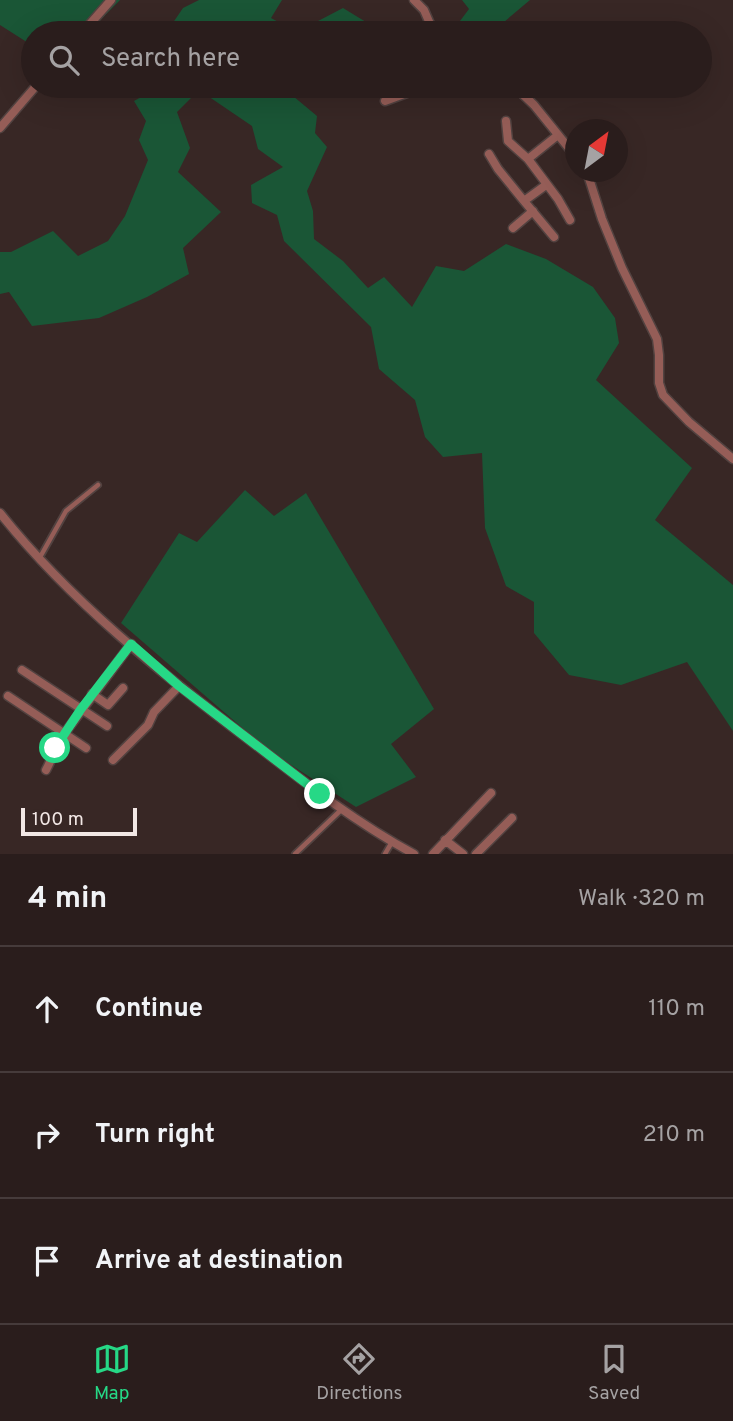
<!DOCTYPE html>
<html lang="en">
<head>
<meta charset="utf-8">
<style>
	body { margin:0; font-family:Overpass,sans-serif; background:#322625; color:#f1f3f6 }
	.compass { position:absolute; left:565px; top:119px; width:63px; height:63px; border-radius:50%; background:#2a1d1c; box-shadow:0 7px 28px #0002; rotate:32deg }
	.scale { position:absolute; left:21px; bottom:18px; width:116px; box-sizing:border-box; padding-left:7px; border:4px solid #f2e7e5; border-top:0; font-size:19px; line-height:24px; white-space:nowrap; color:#f2e7e5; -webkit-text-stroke:5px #382725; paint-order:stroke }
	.stop { position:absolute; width:21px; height:21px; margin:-16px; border:5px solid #26d886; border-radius:50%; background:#fff }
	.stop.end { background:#26d886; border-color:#fff; box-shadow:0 2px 7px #0008 }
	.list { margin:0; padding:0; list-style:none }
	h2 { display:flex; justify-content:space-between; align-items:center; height:91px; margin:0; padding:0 28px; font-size:30px }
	h2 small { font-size:23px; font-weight:400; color:#a5a2a3 }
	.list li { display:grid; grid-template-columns:46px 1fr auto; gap:21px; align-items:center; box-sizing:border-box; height:126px; padding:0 28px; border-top:2px solid #463b3b }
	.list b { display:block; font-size:26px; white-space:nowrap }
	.list em { font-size:23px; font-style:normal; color:#a5a2a3 }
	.icon { flex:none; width:38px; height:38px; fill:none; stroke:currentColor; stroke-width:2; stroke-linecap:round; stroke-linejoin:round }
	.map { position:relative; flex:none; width:733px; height:854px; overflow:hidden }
	.search { position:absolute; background:#2a1d1c; box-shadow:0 7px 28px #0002; left:21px; right:21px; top:21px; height:77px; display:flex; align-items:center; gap:18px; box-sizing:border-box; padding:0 24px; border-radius:38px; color:#a5a2a3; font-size:26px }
	.sheet { height:469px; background:#2a1d1c }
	nav { display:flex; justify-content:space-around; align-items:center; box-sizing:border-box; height:98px; border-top:2px solid #463b3b; background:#2a1d1c; font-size:19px; color:#a5a2a3 }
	nav a { display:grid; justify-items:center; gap:4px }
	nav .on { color:#26d886 }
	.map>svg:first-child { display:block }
	.green { fill:#1a5636 }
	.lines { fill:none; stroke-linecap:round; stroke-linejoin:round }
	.lane-casing { stroke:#524240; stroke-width:8 }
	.street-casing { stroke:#524240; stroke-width:11 }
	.lane { stroke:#955d57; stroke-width:4.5 }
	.street { stroke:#955d57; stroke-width:8 }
	.route { stroke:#26d886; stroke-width:9 }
</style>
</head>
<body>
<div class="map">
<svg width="733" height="854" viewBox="0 0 733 854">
	<rect width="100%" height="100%" fill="#382725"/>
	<!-- green -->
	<path class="green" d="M0,0H120L88,33H33V46L0,25Z
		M199,0H282L271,18L297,32L343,8L384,33H166L183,8Z
		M462,0H530L504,22L457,25L469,9Z
		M161,86H281L317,116L315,133L327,147L307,191L313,211L314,239L343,261L368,288L384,277L412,307L436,266L464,271L506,244L546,259L593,287L615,318L619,343L596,380L692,468L655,520L733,585V731L687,662L621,685L569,675L534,633V602L506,586L485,528L482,453L443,457L425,437L415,400L379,369L371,327L284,241L277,215L252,203L251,185L283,167L258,149L252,126L199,90L177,112L190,148L178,172L221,212L183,248L189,274L147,297L99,318L32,326L9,292L0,294V252H11L53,231L78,256L108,241L125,216L148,160L139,140L146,121L134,101Z
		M245,490L274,516L306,493L434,709L391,744L416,777L356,807L268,750L121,623L179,533L197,542Z"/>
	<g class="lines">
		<defs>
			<path id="lane" d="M39,559L66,511L98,485
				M295,854L341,810
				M385,854L392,842"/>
			<path id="street" d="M414,0L424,10L434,33
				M82,33L111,0
				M514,86L534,105L576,157
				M385,101L426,86
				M506,121L508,141L528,159
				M0,128L36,86
				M558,135L528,159L558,199L570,220
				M489,154L498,169L524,201L546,185
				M587,172L602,219L622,268L657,339L659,355V383L663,395L689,422L733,459
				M524,201L554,237
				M513,228L533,211
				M0,513C69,600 163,675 252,742C304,782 355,822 414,854
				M22,670L107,726
				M92,694L108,705L123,688
				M8,696L86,748
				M113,760L148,725L154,712L179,686
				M46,770C53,757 56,746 64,734L131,644
				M445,840L463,854
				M433,854L491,793
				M476,854L512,818"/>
		</defs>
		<!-- lane casing -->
		<use href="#lane" class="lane-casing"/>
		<!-- street casing -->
		<use href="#street" class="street-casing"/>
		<!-- lane -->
		<use href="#lane" class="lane"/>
		<!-- street -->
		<use href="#street" class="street"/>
	</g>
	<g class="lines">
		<!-- route -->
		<path class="route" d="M55,748L81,709L131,644L179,686L320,794"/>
	</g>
</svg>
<svg class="compass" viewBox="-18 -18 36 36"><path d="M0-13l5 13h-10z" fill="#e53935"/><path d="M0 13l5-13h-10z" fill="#a5a2a3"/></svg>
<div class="scale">100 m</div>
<div class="stop" style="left:55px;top:748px"></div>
<div class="stop end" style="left:320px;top:794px"></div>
<div class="search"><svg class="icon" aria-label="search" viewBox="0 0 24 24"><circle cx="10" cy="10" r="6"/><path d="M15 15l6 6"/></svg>Search here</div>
</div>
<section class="sheet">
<h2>4 min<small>Walk · 320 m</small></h2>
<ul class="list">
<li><svg class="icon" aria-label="ahead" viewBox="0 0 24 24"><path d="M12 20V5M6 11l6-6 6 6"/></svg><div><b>Continue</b></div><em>110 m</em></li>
<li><svg class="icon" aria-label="right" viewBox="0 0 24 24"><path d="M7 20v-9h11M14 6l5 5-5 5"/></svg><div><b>Turn right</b></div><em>210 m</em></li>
<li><svg class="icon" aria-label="arrive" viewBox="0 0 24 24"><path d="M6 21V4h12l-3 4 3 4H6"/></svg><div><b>Arrive at destination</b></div></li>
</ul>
</section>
<nav>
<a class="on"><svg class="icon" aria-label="map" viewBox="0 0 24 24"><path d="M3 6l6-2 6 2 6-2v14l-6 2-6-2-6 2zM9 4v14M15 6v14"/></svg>Map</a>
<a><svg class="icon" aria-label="directions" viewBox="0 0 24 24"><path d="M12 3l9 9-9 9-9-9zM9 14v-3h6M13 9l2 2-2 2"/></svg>Directions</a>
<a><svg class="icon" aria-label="saved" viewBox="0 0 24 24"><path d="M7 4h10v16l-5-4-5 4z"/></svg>Saved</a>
</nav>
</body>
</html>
